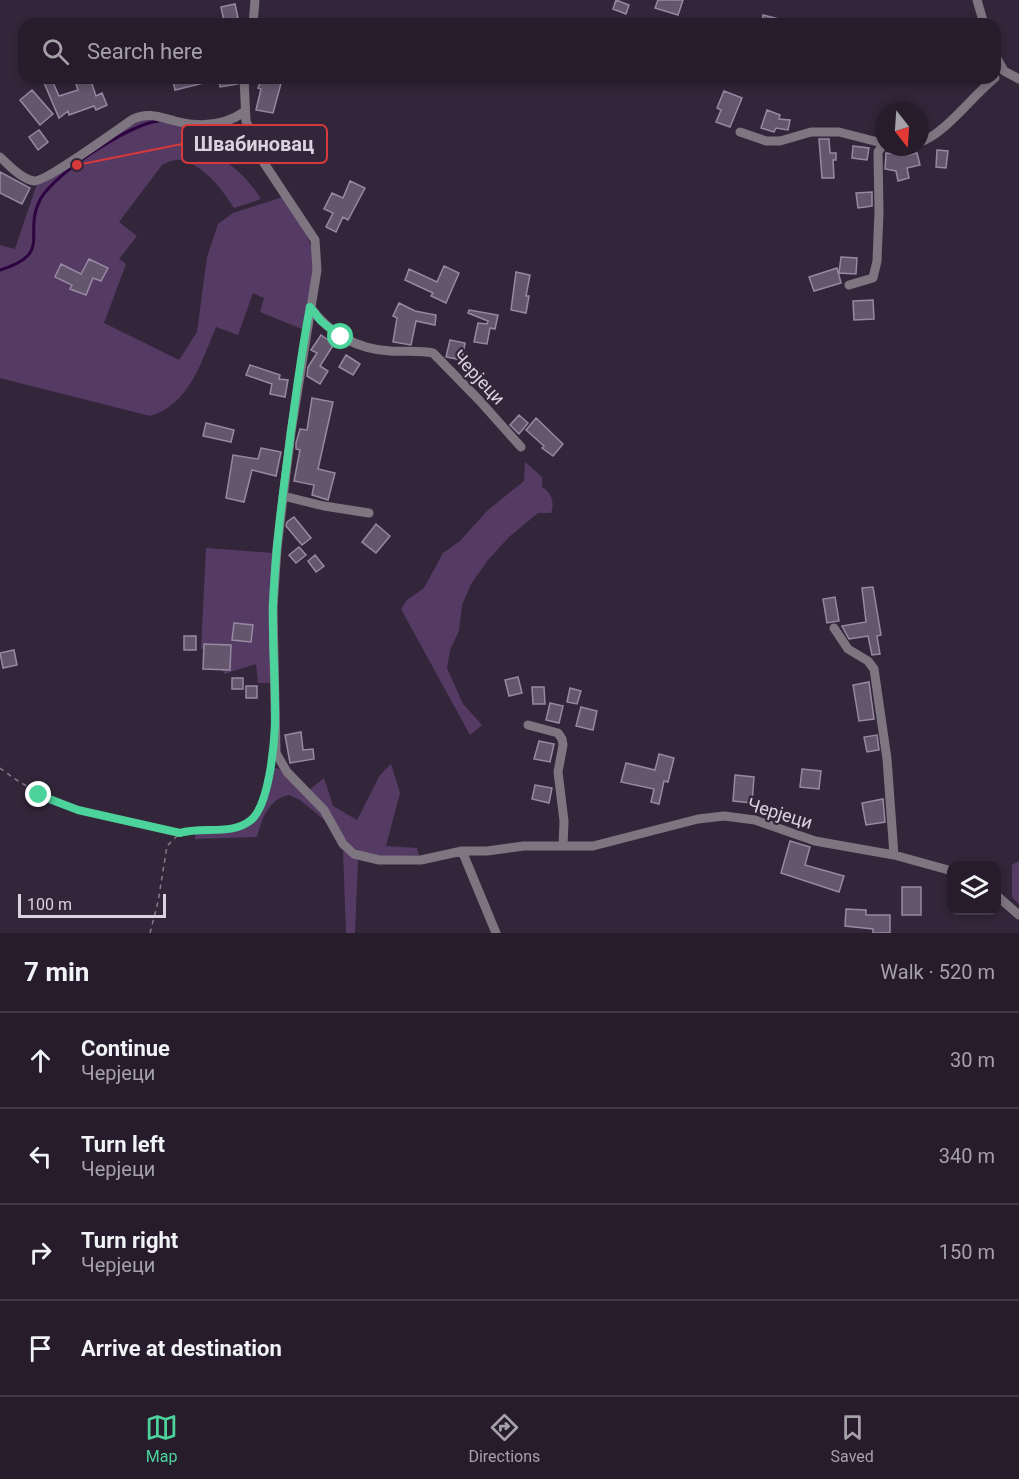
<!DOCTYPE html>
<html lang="en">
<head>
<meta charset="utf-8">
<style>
	body { margin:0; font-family:Roboto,sans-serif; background:#322938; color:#f1f3f6 }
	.controls { position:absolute; right:18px; bottom:18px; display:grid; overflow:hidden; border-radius:12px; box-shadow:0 3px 9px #0003 }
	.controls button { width:54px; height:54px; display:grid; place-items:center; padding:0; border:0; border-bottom:2px solid #423a48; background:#261c2c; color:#f1f3f6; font:30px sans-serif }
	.compass { position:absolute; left:875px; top:102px; width:54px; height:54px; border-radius:50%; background:#261c2c; box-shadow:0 3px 9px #0003; rotate:163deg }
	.scale { position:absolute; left:18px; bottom:15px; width:148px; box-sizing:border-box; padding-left:6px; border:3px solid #dad2df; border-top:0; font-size:16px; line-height:21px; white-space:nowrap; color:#dad2df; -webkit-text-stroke:4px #33263a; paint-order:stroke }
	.stop { position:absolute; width:18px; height:18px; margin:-14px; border:4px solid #4cd39b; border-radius:50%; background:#fff }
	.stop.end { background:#4cd39b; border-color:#fff; box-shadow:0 2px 6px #0008 }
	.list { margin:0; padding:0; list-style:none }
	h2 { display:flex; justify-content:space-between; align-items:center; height:78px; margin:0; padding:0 24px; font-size:26px }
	h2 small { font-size:20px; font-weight:400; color:#a4a1a9 }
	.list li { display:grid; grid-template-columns:39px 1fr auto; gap:18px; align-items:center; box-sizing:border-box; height:96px; padding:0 24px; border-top:2px solid #423a48 }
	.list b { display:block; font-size:22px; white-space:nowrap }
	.list p { margin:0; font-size:20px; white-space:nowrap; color:#a4a1a9 }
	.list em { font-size:20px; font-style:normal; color:#a4a1a9 }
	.icon { flex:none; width:33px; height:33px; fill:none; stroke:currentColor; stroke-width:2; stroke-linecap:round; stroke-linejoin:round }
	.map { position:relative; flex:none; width:1019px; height:933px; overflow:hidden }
	.search { position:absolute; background:#261c2c; box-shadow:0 3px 9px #0003; left:18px; right:18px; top:18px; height:66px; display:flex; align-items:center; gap:15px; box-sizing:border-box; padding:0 21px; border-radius:18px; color:#a4a1a9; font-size:22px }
	.sheet { height:462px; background:#261c2c }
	nav { display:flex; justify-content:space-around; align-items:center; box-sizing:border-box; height:84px; border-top:2px solid #423a48; background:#261c2c; font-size:16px; color:#a4a1a9 }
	nav a { display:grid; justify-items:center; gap:3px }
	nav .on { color:#4cd39b }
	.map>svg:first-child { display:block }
	.green { fill:#553b64 }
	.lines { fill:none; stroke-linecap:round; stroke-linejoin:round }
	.stream { stroke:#2d0440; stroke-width:3 }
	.building { fill:#64566d; stroke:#9889a2; stroke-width:1.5 }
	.path { stroke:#867b8c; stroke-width:1.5; stroke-dasharray:4.5 4.5; stroke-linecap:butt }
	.street { stroke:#7d7681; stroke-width:9 }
	.route { stroke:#4cd39b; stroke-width:8 }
	.labels { text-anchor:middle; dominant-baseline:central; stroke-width:4.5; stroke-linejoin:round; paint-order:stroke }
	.street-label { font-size:18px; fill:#dad2df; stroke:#33263a }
	.leader { fill:none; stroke:#d6393a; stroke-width:2 }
	.callout-dot { fill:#d6393a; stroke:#33263a; stroke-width:2 }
	.callout { fill:#33263a; stroke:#d6393a; stroke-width:2 }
	.callout-label { font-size:20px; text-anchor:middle; font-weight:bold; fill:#dad2df }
</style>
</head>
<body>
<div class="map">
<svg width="1019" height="933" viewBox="0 0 1019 933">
	<rect width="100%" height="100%" fill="#33263a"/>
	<!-- green -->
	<path class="green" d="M130,116L197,124L204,148C230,163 245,174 261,199L234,208C222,189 204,165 181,160C174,159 168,162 162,165L119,222L137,236L119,259L126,264L104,323L179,360L197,332L207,257L218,224L233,213L283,197C294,214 307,231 312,250C317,271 306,307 302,329L260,312L264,298L253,293L238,335L216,327C201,362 190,404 150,416L0,378V245L15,249L39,178Z
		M525,462L542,477V487C551,492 555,502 551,513H538L509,537L488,560L471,584L462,605L459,631L450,650L447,668L463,704L482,725L470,735L401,609L407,600L424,588L443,553L460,541L487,511L524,481Z
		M206,548L273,553L271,683H258L256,664L224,674L216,647L201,649Z
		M391,764L400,793L386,846L417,848L419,855C401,856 376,859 359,851C340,841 322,808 309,790L324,778L333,806L357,820L380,775Z
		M275,768L280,769L320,812L327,822L300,800L289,795C268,799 262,819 257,837L195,839L196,832C228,831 255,834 266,798C269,789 270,779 272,770Z
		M343,851L358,860L355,933H346Z
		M1019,861V904L1012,897V865Z"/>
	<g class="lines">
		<!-- stream -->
		<path class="stream" d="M0,270C55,253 21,234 41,198C57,172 128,125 158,121"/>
	</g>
	<!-- building -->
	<path class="building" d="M616,0L629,5L626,14L613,9Z
		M658,0H683L678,15L655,8Z
		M235,4L238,18L224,21L221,7Z
		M763,15L787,21V24H762Z
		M42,78H51L59,96L78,90L75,81L90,78L96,96L102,93L107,105L96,110L94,106L69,115L68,111L59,118Z
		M185,78H212V81L175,90L173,81Z
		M219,78H237L238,84L220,87Z
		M262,78H275L282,80L273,113L256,110L261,89L258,88Z
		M32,90L53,114L40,125L20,100Z
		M724,91L742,98L730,127L716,122L721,110L717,108Z
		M767,110L780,115L779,119L790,120L788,130L776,128L774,132L761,128Z
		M39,130L48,142L38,150L29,137Z
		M819,139H829L830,153H836V160H833L834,178H822Z
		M853,146L869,148L867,160L852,158Z
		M937,150L948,151L946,168L936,167Z
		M886,153L908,155L917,153L920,165L907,168L909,178L898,181L896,171L885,169Z
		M0,172L30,188L22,204L0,193Z
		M350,181L365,188L348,220L343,217L336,232L326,227L333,213L324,209L332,193L343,198Z
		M872,192V206L858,208L856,193Z
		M841,257L857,258L856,274L839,273Z
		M89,259L108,268L101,281L93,278L86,295L70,289L72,285L55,277L61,264L81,274Z
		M444,266L459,273L446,303L431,296L433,293L405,280L409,269L437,282Z
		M837,268L841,283L814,291L809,277Z
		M516,272L530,275L526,296H529L526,313L511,310Z
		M873,300L874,319L854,320L853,301Z
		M399,303L415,311L436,315L435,325L416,321L411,345L393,342L397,318L393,316Z
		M469,310L498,315L495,329L490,328L487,344L474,342L478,323L487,324L488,321L468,313Z
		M321,335L334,344L320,366L328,371L320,384L307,376L308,367L317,353L311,350Z
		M450,340L465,343L462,360L446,357Z
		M346,355L360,364L353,375L339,367Z
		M250,365L280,375L279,379L288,380L285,397L270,394L272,384L246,375Z
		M312,398L333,402L318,469L335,473L328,500L312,495L314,485L294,481L300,450L296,449V443L300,429L307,430Z
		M519,415L528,423L519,434L510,425Z
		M536,418L563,444L553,456L542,448L544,446L526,430Z
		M206,423L234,430L231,442L203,436Z
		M261,448L281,452L276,476L252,470L244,502L226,498L233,455L258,459Z
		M294,517L311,538L302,545L286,526L287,522Z
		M376,524L390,536L376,553L362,542Z
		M299,547L306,555L296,563L289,555Z
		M315,555L324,566L316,572L308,561Z
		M873,587L881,635L877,636L880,654L872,655L868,636L849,639L842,626L866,622L862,588Z
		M835,597L839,621L827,623L823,599Z
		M234,623L253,625L251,642L232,640Z
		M184,636H196V650H184Z
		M204,644L231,645L230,670L203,669Z
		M14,650L17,665L3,668L0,653Z
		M518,677L522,693L509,696L505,680Z
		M232,678H243V689H232Z
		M869,682L874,719L859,721L853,685Z
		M246,686H257V698H246Z
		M532,687H544L545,704H533Z
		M570,688L581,691L577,704L567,702Z
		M550,703L563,706L559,723L546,720Z
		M581,707L597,711L593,730L576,726Z
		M301,732L303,750L313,749L314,759L290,763L285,735Z
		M877,735L879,750L867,752L864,737Z
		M539,741L554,744L550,762L534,759Z
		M659,754L674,758L668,782L664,781L659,804L651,802L654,789L621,782L626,763L655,770Z
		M802,769L821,771L819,789L800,787Z
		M735,775L754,777L752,803L733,801Z
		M535,785L552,788L549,803L532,799Z
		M883,799L885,822L866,825L862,803Z
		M790,841L810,847L805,865L844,876L839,892L781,873Z
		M902,887H921V915H902Z
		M846,909L866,910V915H890V933H873V929L845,926Z"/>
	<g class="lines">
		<!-- path -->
		<path class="path" d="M0,768C55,811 114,819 180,833C192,829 205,830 218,829C263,827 264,801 271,763
			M150,933L158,902L167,846L179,834"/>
		<!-- street -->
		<path class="street" d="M977,0L984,24
			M253,24L255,0
			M995,55L1004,71L1019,79
			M244,78L246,121L257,148L264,163L315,240L317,270L291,432L277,548L273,607L276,753L287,772L324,810L343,844L354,854L379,860H421L462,851H487L524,846H593L698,819L724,816L755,820L815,841L894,855L952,871
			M740,132L766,141H780L811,132H839L882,143
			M920,142C945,134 972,96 995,78
			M0,157C9,165 21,179 34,181C46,182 118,129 133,119C148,112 159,117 175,121C199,127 223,127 244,112
			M849,285L873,278L877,261L879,212L878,152L884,143
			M310,307C330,334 356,349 390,351C404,352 419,350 433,353L479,400L521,447
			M283,496L324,506L369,513
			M834,628L848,649L868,661L874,669L887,759L894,855
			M528,725L558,733L562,739L563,745L558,772L564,821L563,846
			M462,851L496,933
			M996,895L1019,915"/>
	</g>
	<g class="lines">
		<!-- route -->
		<path class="route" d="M39,795L78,810L180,833C202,826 232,836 251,820C269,805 274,747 275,724C276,685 272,645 273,606C275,552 282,499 289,447C295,400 301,353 310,307L321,321L341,337"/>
	</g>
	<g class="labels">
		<!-- street labels -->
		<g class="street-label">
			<text transform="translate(479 377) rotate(47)">Черјеци</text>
			<text transform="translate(780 813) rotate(17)">Черјеци</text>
		</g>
	</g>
	<!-- callouts -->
	<path class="leader" d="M77 165L182 144"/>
	<circle class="callout-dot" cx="77" cy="165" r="6"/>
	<rect class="callout" x="182" y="125" width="145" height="38" rx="6"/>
	<g class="callout-label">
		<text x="254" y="151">Швабиновац</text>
	</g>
</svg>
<div class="controls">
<button><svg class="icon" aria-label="layers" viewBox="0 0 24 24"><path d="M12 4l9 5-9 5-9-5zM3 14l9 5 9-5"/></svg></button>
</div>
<svg class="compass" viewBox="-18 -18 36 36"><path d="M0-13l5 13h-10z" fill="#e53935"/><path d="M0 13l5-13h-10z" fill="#a4a1a9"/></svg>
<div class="scale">100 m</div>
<div class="stop" style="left:341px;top:337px"></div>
<div class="stop end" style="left:39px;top:795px"></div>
<div class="search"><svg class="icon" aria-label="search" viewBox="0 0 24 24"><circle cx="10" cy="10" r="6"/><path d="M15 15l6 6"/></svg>Search here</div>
</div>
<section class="sheet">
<h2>7 min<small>Walk · 520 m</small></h2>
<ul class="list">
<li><svg class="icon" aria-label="ahead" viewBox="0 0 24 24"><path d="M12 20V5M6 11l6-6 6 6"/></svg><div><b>Continue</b><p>Черјеци</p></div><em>30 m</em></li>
<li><svg class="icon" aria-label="left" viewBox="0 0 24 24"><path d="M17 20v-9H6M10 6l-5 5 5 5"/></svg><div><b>Turn left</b><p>Черјеци</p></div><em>340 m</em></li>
<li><svg class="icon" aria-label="right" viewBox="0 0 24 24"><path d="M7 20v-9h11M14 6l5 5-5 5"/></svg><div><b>Turn right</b><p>Черјеци</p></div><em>150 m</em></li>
<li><svg class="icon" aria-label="arrive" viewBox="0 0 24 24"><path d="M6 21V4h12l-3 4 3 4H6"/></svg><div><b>Arrive at destination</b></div></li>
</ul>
</section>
<nav>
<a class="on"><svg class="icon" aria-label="map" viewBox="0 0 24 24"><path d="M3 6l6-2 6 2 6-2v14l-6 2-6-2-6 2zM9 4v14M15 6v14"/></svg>Map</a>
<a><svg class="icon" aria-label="directions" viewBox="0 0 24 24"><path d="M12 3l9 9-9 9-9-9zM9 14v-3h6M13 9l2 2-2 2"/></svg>Directions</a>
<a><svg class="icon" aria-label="saved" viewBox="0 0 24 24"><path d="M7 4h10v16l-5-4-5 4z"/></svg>Saved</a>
</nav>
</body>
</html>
